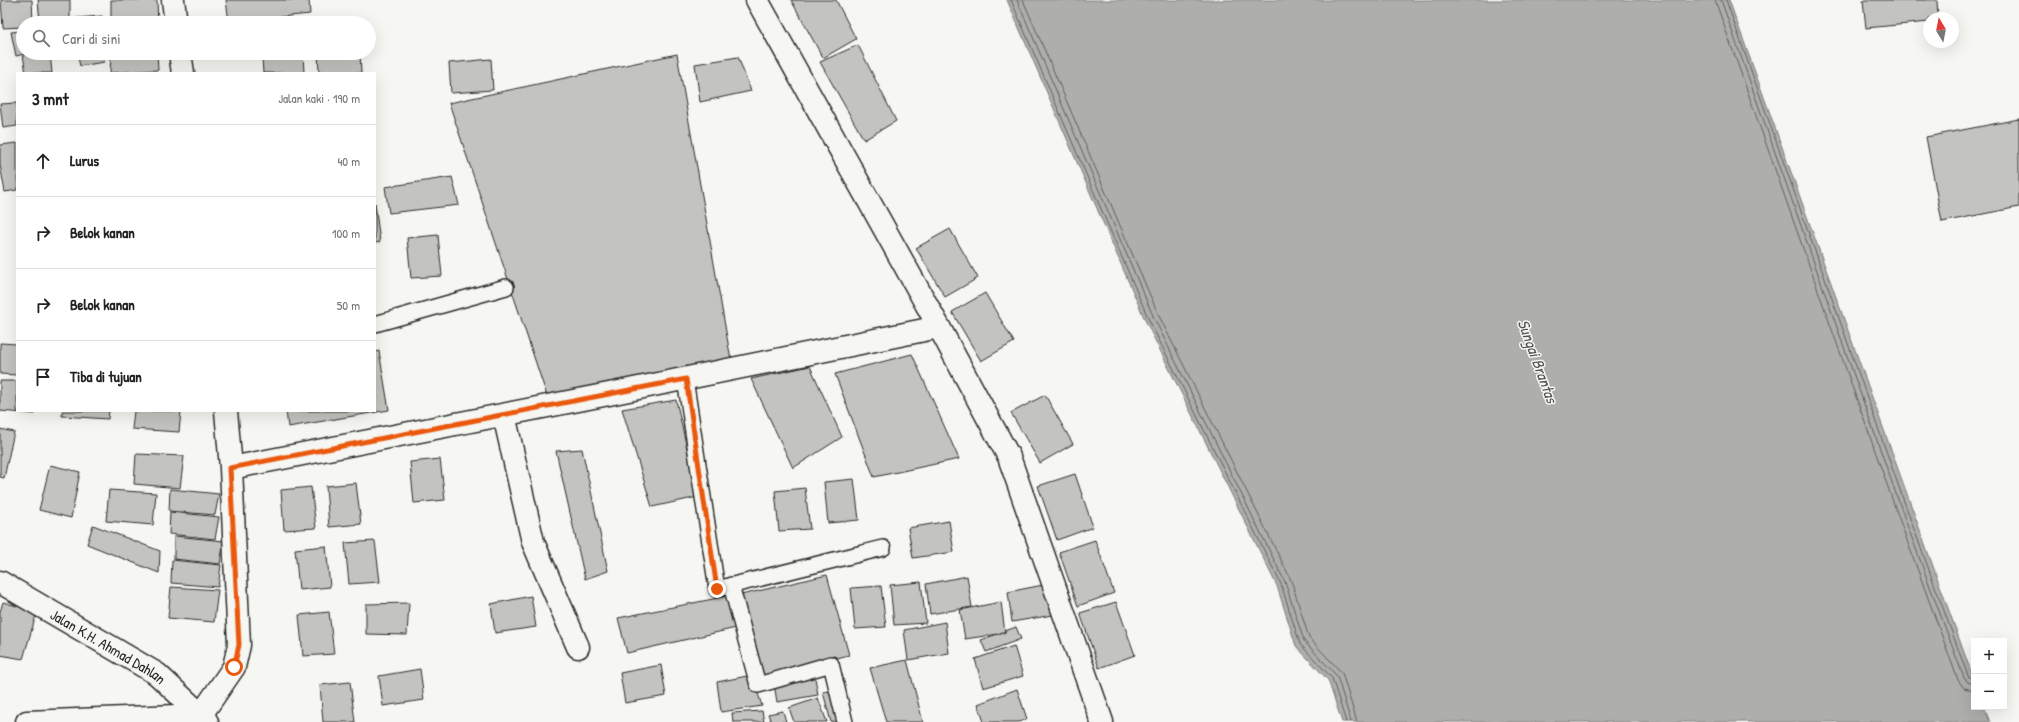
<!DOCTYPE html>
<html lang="id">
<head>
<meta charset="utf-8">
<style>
	body { margin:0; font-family:"Patrick Hand",sans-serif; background:#f6f6f6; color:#222 }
	.controls { position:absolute; right:12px; bottom:12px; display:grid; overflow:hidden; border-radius:0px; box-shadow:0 4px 16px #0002 }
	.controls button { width:36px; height:36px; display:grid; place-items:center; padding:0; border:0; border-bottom:1px solid #e0e0e0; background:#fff; color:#222; font:20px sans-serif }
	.compass { position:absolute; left:1923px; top:12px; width:36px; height:36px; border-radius:50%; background:#fff; box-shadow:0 4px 16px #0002; rotate:350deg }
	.stop { position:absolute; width:12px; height:12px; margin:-9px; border:3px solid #ea580c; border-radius:50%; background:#fff }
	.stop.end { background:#ea580c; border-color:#fff; box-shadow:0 1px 4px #0008 }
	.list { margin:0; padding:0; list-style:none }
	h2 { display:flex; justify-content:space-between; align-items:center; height:52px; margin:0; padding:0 16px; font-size:17px }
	h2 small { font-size:13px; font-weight:400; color:#767676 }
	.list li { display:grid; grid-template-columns:26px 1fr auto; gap:12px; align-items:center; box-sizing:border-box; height:72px; padding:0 16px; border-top:1px solid #e0e0e0 }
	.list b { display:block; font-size:15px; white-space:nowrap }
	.list em { font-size:13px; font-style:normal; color:#767676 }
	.icon { flex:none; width:22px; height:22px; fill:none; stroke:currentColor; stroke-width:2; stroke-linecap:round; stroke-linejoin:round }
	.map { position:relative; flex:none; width:2019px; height:722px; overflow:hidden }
	.search { position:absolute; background:#fff; box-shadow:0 4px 16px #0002; left:16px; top:16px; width:360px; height:44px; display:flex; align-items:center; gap:10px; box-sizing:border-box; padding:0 14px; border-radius:22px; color:#767676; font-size:15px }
	.panel { position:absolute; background:#fff; box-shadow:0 4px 16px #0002; left:16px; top:72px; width:360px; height:340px; border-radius:0px }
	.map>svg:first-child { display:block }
	.water { fill:#aeaeab; stroke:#7a7a78 }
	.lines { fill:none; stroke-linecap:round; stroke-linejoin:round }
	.shore { stroke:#5f5f5e; stroke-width:1 }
	.building { fill:#c3c3c0; stroke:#2b2b2b }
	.service-casing { stroke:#2b2b2b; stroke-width:18 }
	.minor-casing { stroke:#2b2b2b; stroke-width:25 }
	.secondary-casing { stroke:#2b2b2b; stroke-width:25 }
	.service { stroke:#f6f6f2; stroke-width:15 }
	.minor { stroke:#f6f6f2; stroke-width:22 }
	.secondary { stroke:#f6f6f2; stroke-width:22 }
	.route { stroke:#ea580c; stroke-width:5 }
	.labels { text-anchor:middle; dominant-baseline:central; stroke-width:3; stroke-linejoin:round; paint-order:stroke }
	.street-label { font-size:15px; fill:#2b2b2b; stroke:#f6f6f2 }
	.water-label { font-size:16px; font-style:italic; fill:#525251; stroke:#f6f6f2 }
</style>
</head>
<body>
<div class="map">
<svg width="2019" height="722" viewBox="0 0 2019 722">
	<rect width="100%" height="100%" fill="#f6f6f2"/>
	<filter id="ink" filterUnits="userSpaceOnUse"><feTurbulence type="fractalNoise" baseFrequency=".025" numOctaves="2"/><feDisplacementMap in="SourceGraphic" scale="8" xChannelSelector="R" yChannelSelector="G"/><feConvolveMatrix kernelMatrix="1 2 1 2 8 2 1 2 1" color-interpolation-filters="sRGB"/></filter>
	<g filter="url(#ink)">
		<!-- water -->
		<path class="water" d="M1007,0H1729L1974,680V707H1984L1990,722H1342L1328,680L1296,646L1277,586L1146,322Z"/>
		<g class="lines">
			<!-- shore -->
			<path class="shore" d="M1011,0L1149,320L1281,584L1300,644L1332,678L1346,722
				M1017,0L1154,318L1285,582L1304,641L1337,676L1351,722
				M1023,0L1159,316L1291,580L1309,638L1342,673L1357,722
				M1715,0L1901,524L1958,680L1964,688L1974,690
				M1721,0L1906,522L1964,678L1968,682L1974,684
				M1726,0L1911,521L1968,676L1974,679"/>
		</g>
		<!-- building -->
		<path class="building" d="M1,0H32L33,23H23V27L3,28Z
			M38,0H70V23H40Z
			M111,0H157L158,23H111Z
			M226,0H309L310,14L229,22Z
			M791,0H836L856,39L823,58Z
			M1863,0H1937L1938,18H1929V22L1866,28Z
			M102,16L103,23H77L76,18Z
			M23,31V53H29L16,56L11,32Z
			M858,45L896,121L864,140L820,62Z
			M50,53L52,73H26L23,55Z
			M77,53H103L104,62L80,66Z
			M111,53H157L158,70L110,73Z
			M303,53L304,73H263L262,58Z
			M318,53H360L361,73H319Z
			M677,54L731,360L548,399L449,103Z
			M738,57L751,91L700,102L695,64Z
			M491,59L493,90L451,93L449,63Z
			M17,103V126L3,128L0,104Z
			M2019,119V207L1942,222L1926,137Z
			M17,143V190L5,192L0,165V145Z
			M452,177L459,205L389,213L385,187Z
			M375,203L380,242L375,243Z
			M950,229L978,278L945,297L916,248Z
			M438,235L442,276L411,278L407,238Z
			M985,293L1014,342L981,361L952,312Z
			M0,343L17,344V375L0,374Z
			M379,351L389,410L288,427L286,411H375V352Z
			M912,354L959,459L874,477L835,374Z
			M810,366L842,437L793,468L751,379Z
			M0,381H17V411H35V414L0,411Z
			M1045,395L1073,444L1040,463L1011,413Z
			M676,400L698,497L652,507L622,409Z
			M62,411H109L108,419L62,416Z
			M134,411H181L179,432L132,429Z
			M0,429L14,432L4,478L0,477Z
			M582,449L608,571L585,579L556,451Z
			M136,454L184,456L180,488L134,484Z
			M440,459L445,500L414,503L410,462Z
			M50,465L80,472L71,518L39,510Z
			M1075,474L1093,527L1057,540L1038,486Z
			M854,479L859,520L828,523L824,482Z
			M356,483L361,524L329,527L326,486Z
			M311,487L316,528L284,530L281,490Z
			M805,488L810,529L779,531L775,491Z
			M170,489L219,494L215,515L169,511Z
			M109,490L156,493L153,525L106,521Z
			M170,512L219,517L215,539L169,534Z
			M949,521L954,552L913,558L908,528Z
			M93,525L160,551L159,573L87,544Z
			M174,536L224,541L220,564L174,559Z
			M1095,540L1114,593L1078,606L1059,552Z
			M375,541L380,582L349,584L345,543Z
			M326,546L330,587L299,590L295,549Z
			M172,560L221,565L218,587L171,583Z
			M827,575L849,655L761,677L741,595Z
			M967,576L972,607L930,614L926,584Z
			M921,582L926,623L894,625L890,585Z
			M1048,584L1053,615L1012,622L1008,592Z
			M881,586L886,627L855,629L851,588Z
			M171,587L218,590L214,622L168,618Z
			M531,596L536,627L495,633L491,604Z
			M728,596L736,628L627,653L618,618Z
			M3,602L37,612L23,659L0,655V612Z
			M1001,602L1005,633L965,639L960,610Z
			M1116,602L1135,655L1099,668L1080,613Z
			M409,603L407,635L366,634V604Z
			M329,612L334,654L303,656L299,615Z
			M945,622L949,653L908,660L904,630Z
			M1016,627L1021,639L986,652L981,640Z
			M1014,646L1023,676L983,688L975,659Z
			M907,660L923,722H886L870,668Z
			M661,665L666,696L625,703L620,673Z
			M420,669L424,700L383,706L379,676Z
			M814,672L818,695L777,702L774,684Z
			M752,675L762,706L721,712L717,682Z
			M350,682L355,722H323L320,685Z
			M1017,689L1027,719L1019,722H984L978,704Z
			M833,690L842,722H831L823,692Z
			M818,698L827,722H794L789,708Z
			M762,711L764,722H733L732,713Z
			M783,711L786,722H771L768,714Z"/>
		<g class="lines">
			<defs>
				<path id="service" d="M375,324L506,287
					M685,379L717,589L883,548
					M731,585L758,685L831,664L845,722"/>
				<path id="minor" d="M173,0L176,23
					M757,0L939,327L1009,457L1102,722
					M180,53L183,73
					M504,415L533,542L578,647
					M231,468L614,393L939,327
					M27,722L201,715L234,667L239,645L231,468L226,411"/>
				<g id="secondary">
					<path id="s1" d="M0,582L157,674L201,715L207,722"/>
				</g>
			</defs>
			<!-- service casing -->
			<use href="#service" class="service-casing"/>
			<!-- minor casing -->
			<use href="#minor" class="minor-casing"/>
			<!-- secondary casing -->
			<use href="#secondary" class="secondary-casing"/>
			<!-- service -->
			<use href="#service" class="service"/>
			<!-- minor -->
			<use href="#minor" class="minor"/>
			<!-- secondary -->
			<use href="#secondary" class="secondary"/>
		</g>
	</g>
	<g class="lines" filter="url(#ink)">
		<!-- route -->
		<path class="route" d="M234,667L239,645L230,468L686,379L717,589"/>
	</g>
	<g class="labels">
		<!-- street labels -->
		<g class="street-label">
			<text stroke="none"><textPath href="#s1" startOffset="126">Jalan K.H. Ahmad Dahlan</textPath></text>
		</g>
		<!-- water labels -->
		<g class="water-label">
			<text transform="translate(1538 361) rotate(70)">Sungai Brantas</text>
		</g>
	</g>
</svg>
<div class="controls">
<button>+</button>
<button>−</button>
</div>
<svg class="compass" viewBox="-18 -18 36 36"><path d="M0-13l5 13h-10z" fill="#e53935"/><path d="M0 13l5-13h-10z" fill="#767676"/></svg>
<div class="stop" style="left:234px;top:667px"></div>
<div class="stop end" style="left:717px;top:589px"></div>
<div class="search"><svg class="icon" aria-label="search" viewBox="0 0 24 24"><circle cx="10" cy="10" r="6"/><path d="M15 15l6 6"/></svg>Cari di sini</div>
<section class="panel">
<h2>3 mnt<small>Jalan kaki · 190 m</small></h2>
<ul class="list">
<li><svg class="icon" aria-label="ahead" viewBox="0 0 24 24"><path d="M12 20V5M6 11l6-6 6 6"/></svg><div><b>Lurus</b></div><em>40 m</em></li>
<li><svg class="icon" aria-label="right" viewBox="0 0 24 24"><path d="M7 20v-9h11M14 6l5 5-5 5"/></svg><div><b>Belok kanan</b></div><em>100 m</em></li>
<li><svg class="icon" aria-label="right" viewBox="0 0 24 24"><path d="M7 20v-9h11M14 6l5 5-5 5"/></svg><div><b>Belok kanan</b></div><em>50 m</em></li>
<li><svg class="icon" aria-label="arrive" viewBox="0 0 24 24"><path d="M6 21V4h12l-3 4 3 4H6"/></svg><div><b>Tiba di tujuan</b></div></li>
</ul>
</section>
</div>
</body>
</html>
